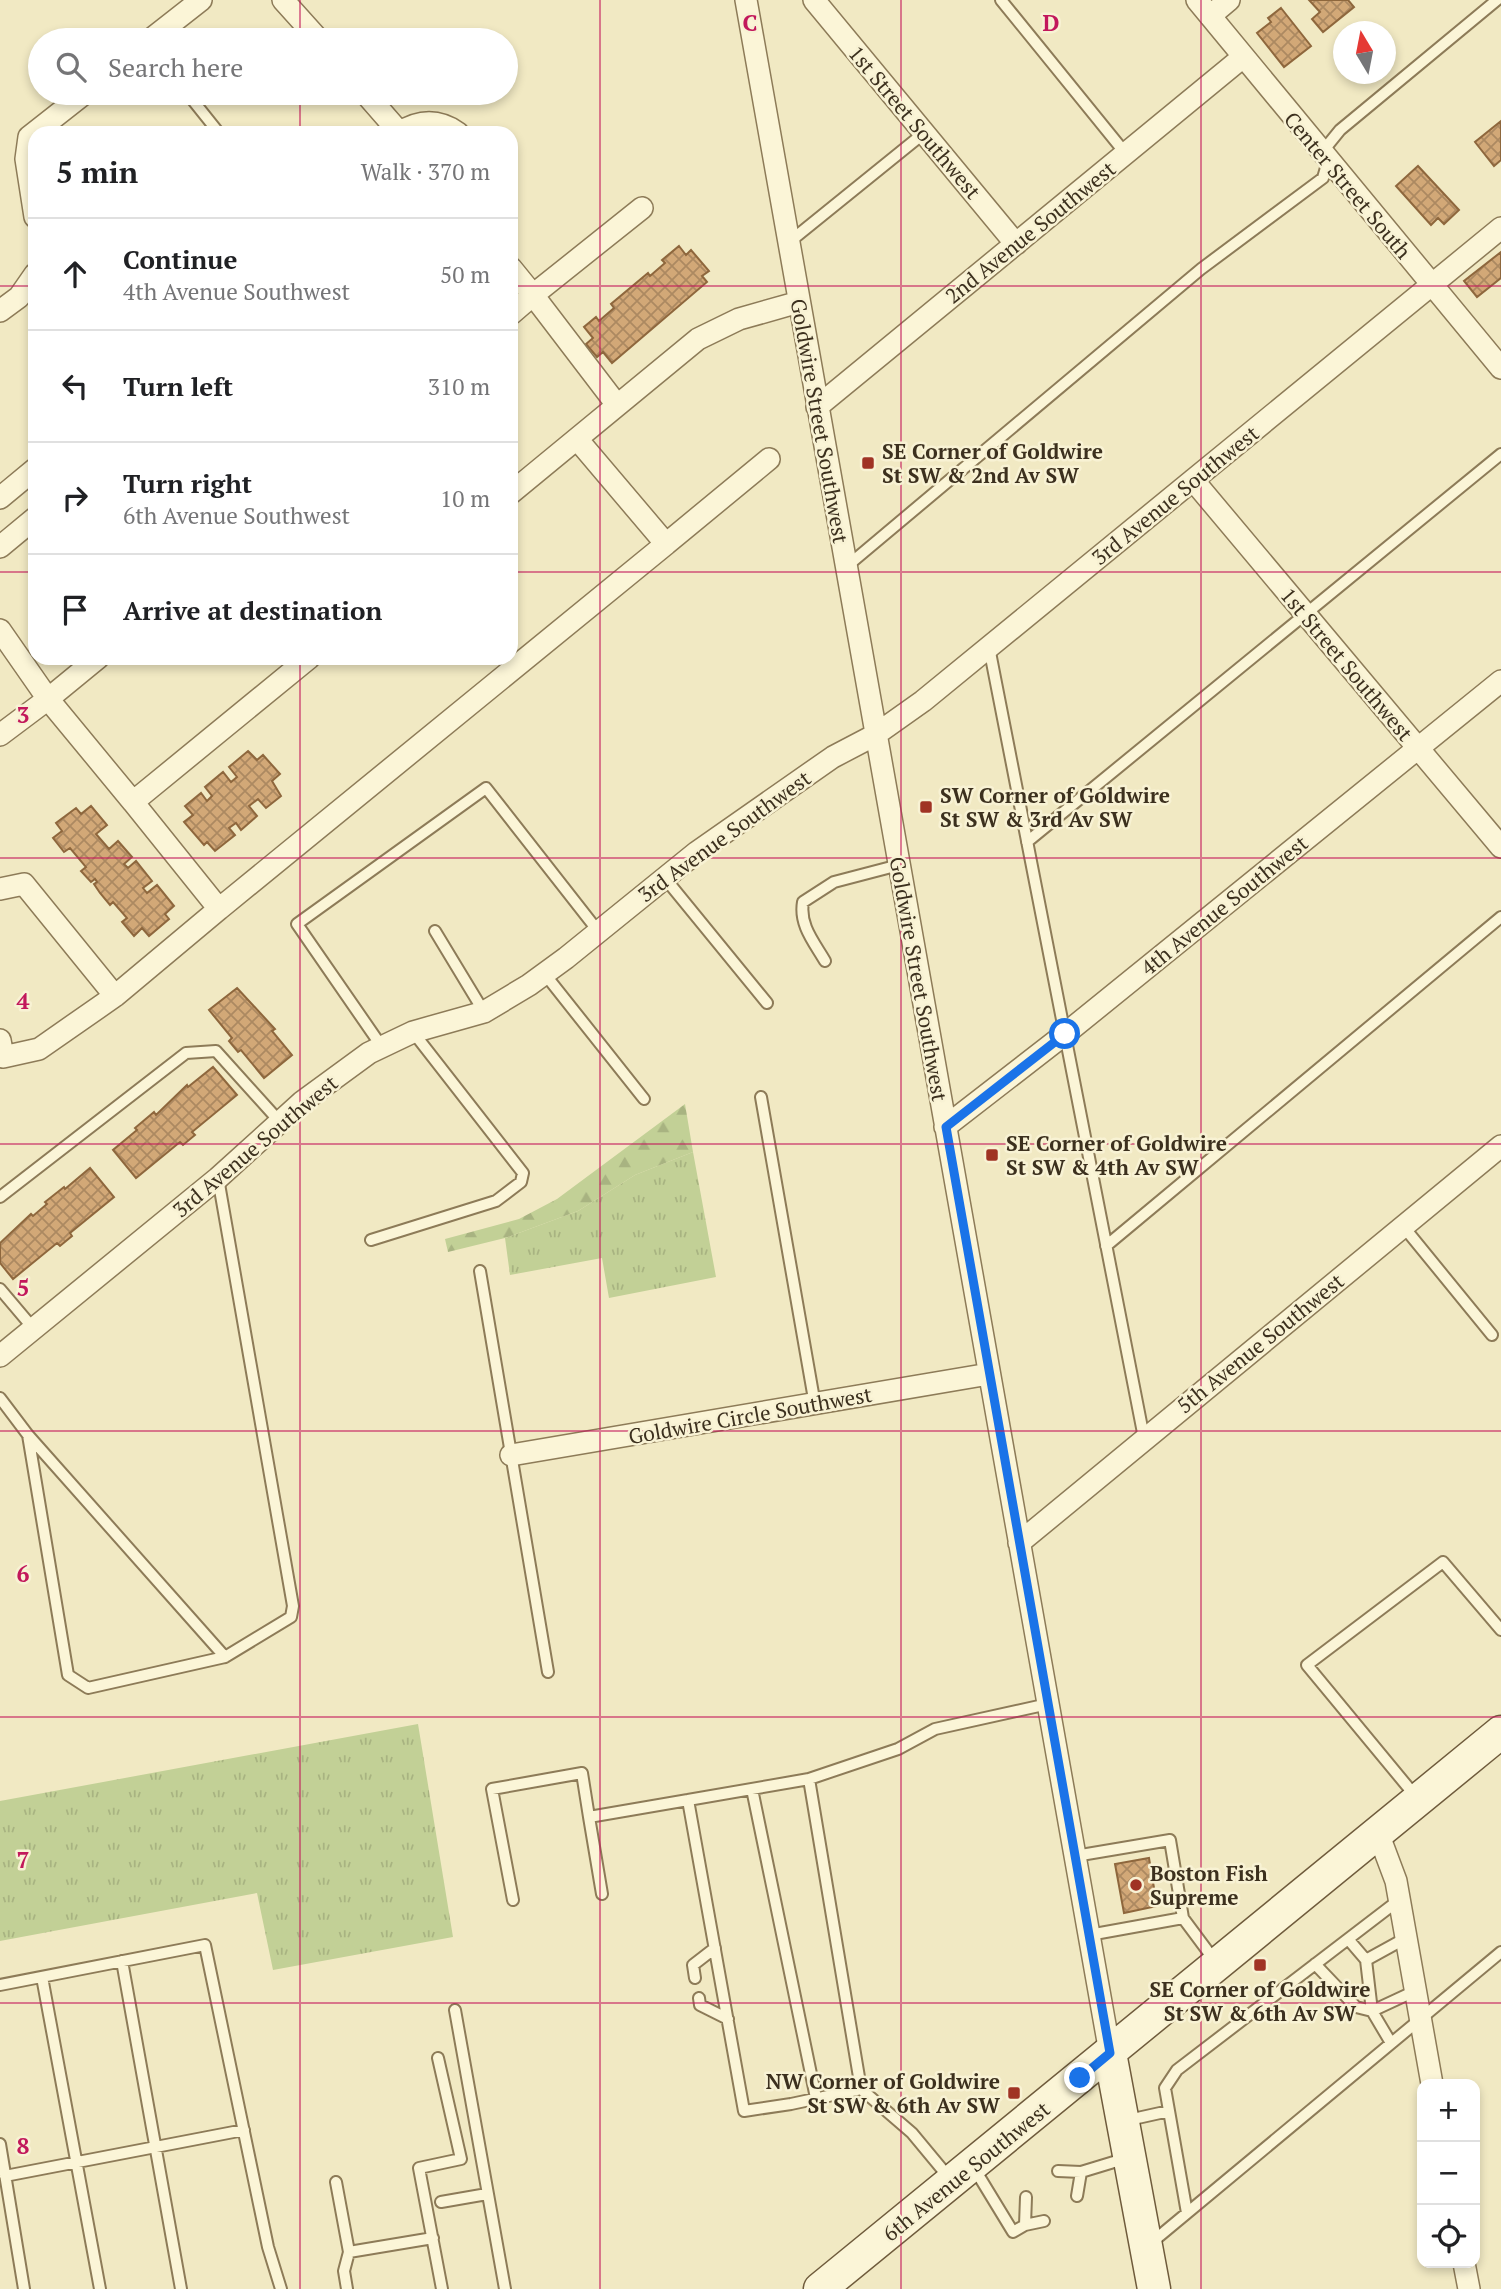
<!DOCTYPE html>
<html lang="en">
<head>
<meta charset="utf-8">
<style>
	body { margin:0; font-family:"PT Serif",serif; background:#f6f6f6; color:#202124 }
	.controls { position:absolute; right:21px; bottom:21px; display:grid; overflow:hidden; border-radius:14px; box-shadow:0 4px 10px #0003 }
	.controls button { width:63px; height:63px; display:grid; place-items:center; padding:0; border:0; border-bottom:2px solid #e0e0e0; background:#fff; color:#202124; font:35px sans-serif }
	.compass { position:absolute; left:1333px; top:21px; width:63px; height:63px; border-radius:50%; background:#fff; box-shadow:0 4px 10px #0003; rotate:350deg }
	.stop { position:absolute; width:21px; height:21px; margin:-16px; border:5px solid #1a73e8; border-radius:50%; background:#fff }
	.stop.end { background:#1a73e8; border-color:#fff; box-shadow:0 2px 7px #0008 }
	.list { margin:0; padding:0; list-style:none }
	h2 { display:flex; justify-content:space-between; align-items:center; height:91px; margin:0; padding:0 28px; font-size:30px }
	h2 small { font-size:23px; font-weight:400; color:#757577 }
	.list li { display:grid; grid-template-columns:46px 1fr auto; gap:21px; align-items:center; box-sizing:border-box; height:112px; padding:0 28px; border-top:2px solid #e0e0e0 }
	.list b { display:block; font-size:26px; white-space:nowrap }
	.list p { margin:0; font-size:23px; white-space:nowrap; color:#757577 }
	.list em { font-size:23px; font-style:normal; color:#757577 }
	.icon { flex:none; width:38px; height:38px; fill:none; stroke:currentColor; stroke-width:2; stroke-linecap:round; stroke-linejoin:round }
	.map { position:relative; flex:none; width:1501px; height:2289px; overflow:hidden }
	.search { position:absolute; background:#fff; box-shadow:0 4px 10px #0003; left:28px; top:28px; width:490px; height:77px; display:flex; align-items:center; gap:18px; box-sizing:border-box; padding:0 24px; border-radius:38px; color:#757577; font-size:26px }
	.panel { position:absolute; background:#fff; box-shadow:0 4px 10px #0003; left:28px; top:126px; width:490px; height:539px; border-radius:21px }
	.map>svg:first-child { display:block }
	.grass { fill:url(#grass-tufts) }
	.forest { fill:url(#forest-firs) }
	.building { fill:url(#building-cross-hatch); stroke:#8e673d; stroke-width:2 }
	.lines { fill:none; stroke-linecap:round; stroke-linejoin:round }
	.lane-casing { stroke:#8d7b58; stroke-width:14 }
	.street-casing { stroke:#8d7b58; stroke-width:24 }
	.secondary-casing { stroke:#6f5b3c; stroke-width:35 }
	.lane { stroke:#fbf5d7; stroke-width:10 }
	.street { stroke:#fbf5d7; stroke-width:21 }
	.secondary { stroke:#fbf5d7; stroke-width:32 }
	.route { stroke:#1a73e8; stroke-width:9 }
	.grid { fill:none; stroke:#c2185b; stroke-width:2; stroke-opacity:0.55 }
	.poi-dot { fill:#a03324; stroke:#f8f2d4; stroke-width:2.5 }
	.labels { text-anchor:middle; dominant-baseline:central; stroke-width:5; stroke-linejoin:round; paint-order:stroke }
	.street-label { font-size:21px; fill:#3c301e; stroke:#f8f2d4 }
	.poi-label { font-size:21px; font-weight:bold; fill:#3c301e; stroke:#f8f2d4; text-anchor:start }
	.grid-label { font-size:23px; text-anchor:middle; font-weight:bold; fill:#c2185b; stroke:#f8f2d4; stroke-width:5; stroke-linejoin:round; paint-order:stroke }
</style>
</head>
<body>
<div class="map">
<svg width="1501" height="2289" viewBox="0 0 1501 2289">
	<defs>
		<pattern id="grass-tufts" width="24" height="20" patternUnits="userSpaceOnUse" patternTransform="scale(1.75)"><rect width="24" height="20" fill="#c2d096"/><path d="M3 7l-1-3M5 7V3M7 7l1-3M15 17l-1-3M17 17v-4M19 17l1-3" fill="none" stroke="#a8b381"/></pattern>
		<pattern id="forest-firs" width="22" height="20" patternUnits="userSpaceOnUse" patternTransform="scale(1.75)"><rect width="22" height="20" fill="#c2d096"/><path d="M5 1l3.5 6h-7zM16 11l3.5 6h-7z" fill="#a8b381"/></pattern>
		<pattern id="building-cross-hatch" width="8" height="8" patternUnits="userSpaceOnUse" patternTransform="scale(1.75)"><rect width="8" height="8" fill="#d2a877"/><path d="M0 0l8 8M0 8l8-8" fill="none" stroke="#ac8961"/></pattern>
	</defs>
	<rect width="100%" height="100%" fill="#f1e9c3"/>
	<!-- grass -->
	<path class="grass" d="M693,1152L716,1277L609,1298L602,1258L510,1275L505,1238L578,1211L635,1175Z
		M418,1724L453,1937L273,1970L257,1893L0,1941V1801Z"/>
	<!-- forest -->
	<path class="forest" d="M685,1104L693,1152L635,1175L578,1211L505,1238L448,1252L445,1239L519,1219L557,1199Z"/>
	<!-- building -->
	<path class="building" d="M1309,0H1348L1354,7L1323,32L1312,19L1320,12Z
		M1281,8L1311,46L1284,67L1257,33L1271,22L1268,18Z
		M1501,121V160L1494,166L1475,142Z
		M1418,166L1459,210L1444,224L1438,218L1431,225L1396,186Z
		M679,246L686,255L691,250L709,271L702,276L707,282L612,363L603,352L597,357L586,344L593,338L584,327L596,317L599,321L614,308L611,304L648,273L650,276L665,263L662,260Z
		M1501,252V278L1477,297L1464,281Z
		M248,751L257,760L263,755L280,774L272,781L281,796L266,808L258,799L249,806L257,816L241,830L236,823L229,828L235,835L215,851L207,842L204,845L184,822L193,815L185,806L201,793L207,801L212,796L205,787L223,772L231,782L237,777L229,767Z
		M91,806L107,825L96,834L109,849L118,841L132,857L124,864L128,868L136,861L152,881L143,888L147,893L157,885L174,906L165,914L169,919L149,936L142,928L134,936L122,922L127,918L113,902L110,905L100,893L94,884L97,882L95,879L91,882L81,871L86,867L70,848L64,852L53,838L62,831L56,823L76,808L81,814Z
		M237,988L275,1029L272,1031L292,1055L264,1078L241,1050L238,1052L229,1041L232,1038L209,1010Z
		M213,1067L237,1095L192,1132L195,1135L183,1145L180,1142L136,1178L113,1150L137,1130L135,1128L154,1112L156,1115L187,1085L188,1087Z
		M90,1168L114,1197L70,1233L72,1236L60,1246L57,1243L13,1279L0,1263V1243L31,1214L33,1216L47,1204L45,1202L64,1187L65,1189Z
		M1149,1858L1157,1906L1124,1913L1115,1864Z"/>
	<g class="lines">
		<defs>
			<path id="lane" d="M1001,0L1126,154
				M187,93L219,133
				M788,243L924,133
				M846,567L1201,269L1323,178L1328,161L1327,146L1340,130L1497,0
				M989,647L1144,1438
				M1027,842L1501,454
				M664,877L767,1003
				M435,931L484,1012
				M825,961C814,942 799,925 803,902L834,882L899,865
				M544,973L644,1099
				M382,1047L297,924L486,788L598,931
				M761,1097L815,1405
				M0,1197L186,1053L216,1051L280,1122
				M1403,1226L1492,1335
				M371,1240L496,1201L521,1182L523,1173L413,1032
				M1106,1246L1501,917
				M480,1271L548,1672
				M0,1289L33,1328
				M0,1398L28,1435L225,1657L291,1617L293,1606L218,1178
				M28,1435L68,1675L88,1688L225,1657
				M809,1779L688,1800L744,2111L791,2104L861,2089
				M752,1789L816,2098
				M1417,1798L1307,1665L1443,1562L1501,1630
				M1075,1856L1170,1840L1183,1918L1089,1935
				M602,1894L589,1817L688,1800
				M513,1900L492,1789L582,1773L589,1817
				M1183,1918L1215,1961
				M1348,1939L1366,1960
				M122,1961L181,2289
				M1315,1964L1356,2007L1372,2011L1415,1991
				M42,1977L100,2289
				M695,1978L693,1965L715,1948
				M0,1985L205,1945L268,2247L281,2289
				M699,1998L700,2005L728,2019
				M455,2010L505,2289
				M1391,2043L1372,2011L1366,1960L1406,1938
				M438,2058L461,2159L419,2168L442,2289
				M1124,2121L1169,2111
				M0,2144L24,2289
				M974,2168L1013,2232L1025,2225L1044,2221
				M1058,2171L1081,2172L1127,2158
				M5,2176L244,2130
				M951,2180L912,2133L861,2089L809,1779L898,1749L935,1729L1048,1704
				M336,2182L349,2252L433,2238
				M1077,2196L1081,2172
				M441,2202L487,2194
				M1187,2213L1165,2088L1177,2070L1399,1900
				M1025,2225L1026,2197
				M1151,2243L1501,1952
				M347,2289L344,2271L349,2252"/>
			<path id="street" d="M283,0L319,40
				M746,0L1110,2053
				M814,0L1016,244
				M1197,0L1501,368
				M1210,16L1229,0
				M150,40L201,0
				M365,93L399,132
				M399,133C419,120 438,119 458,133
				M35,217L26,159L29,137L85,93
				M511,268L533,295L642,208
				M0,311L19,297L35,274
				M511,314L533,295L617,405
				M817,407L1243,57
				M1193,480L1501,847
				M511,493L698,339L739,319L799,302
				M0,498L35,469
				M666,544L769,459
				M0,547L35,518
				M0,630L48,699L0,735
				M98,658L48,699L133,802
				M309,658L133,802L219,909L666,544L577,439
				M0,889L24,884L115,996L219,909
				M0,1040L3,1057L39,1049L115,996
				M945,1127L1065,1034L1501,681
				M0,1356L218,1178L302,1102L369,1053L413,1032L484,1012L529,985L566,958L697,852L833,757L875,735L923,701L1501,228
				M511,1455L989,1374
				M1019,1543L1501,1146
				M1378,1833L1396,1881L1432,2084
				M1464,2263L1469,2289"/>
			<path id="secondary" d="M1110,2053L1154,2289
				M820,2289L1501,1732"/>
		</defs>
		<!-- lane casing -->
		<use href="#lane" class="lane-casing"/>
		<!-- street casing -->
		<use href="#street" class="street-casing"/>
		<!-- secondary casing -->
		<use href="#secondary" class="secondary-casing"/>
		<!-- lane -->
		<use href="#lane" class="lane"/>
		<!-- street -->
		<use href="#street" class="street"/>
		<!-- secondary -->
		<use href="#secondary" class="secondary"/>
	</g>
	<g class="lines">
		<!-- route -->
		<path class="route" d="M1065,1034L946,1127L1110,2053L1080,2078"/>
	</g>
	<!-- grid -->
	<path class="grid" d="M300,0V40M600,0V2289M901,0V2289M1201,0V2289M300,93V133M0,286H35M511,286H1501M0,572H35M511,572H1501M300,658V2289M0,858H1501M0,1144H1501M0,1431H1501M0,1717H1501M0,2003H1501"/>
	<!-- markers -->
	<g class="poi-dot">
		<rect x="861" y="456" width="14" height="14" rx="3.5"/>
		<rect x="919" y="800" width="14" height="14" rx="3.5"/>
		<rect x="985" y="1148" width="14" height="14" rx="3.5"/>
		<circle cx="1136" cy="1885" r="7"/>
		<rect x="1253" y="1958" width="14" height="14" rx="3.5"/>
		<rect x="1007" y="2086" width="14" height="14" rx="3.5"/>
	</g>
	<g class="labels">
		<!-- street labels -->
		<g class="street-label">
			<text transform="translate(915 122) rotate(50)">1st Street Southwest</text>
			<text transform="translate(1348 185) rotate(50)">Center Street South</text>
			<text transform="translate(1030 232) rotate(-39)">2nd Avenue Southwest</text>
			<text transform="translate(820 421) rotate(80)">Goldwire Street Southwest</text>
			<text transform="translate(1175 495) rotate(-39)">3rd Avenue Southwest</text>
			<text transform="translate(1347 664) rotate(50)">1st Street Southwest</text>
			<text transform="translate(724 836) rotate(-36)">3rd Avenue Southwest</text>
			<text transform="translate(1224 905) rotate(-39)">4th Avenue Southwest</text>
			<text transform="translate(919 979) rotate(80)">Goldwire Street Southwest</text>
			<text transform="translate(255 1146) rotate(-40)">3rd Avenue Southwest</text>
			<text transform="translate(1260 1343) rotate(-39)">5th Avenue Southwest</text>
			<text transform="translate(750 1415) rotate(-10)">Goldwire Circle Southwest</text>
			<text transform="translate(966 2171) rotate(-39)">6th Avenue Southwest</text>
		</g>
		<!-- poi labels -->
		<g class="poi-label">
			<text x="882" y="451">SE Corner of Goldwire<tspan x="882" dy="24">St SW &amp; 2nd Av SW</tspan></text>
			<text x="940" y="795">SW Corner of Goldwire<tspan x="940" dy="24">St SW &amp; 3rd Av SW</tspan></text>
			<text x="1006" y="1143">SE Corner of Goldwire<tspan x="1006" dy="24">St SW &amp; 4th Av SW</tspan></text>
			<text x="1150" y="1873">Boston Fish<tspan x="1150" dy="24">Supreme</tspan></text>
			<text x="1260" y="1989" text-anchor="middle">SE Corner of Goldwire<tspan x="1260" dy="24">St SW &amp; 6th Av SW</tspan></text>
			<text x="1000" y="2081" text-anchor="end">NW Corner of Goldwire<tspan x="1000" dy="24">St SW &amp; 6th Av SW</tspan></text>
		</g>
	</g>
	<g class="grid-label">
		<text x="750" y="31">C</text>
		<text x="1051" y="31">D</text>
		<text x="23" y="723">3</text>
		<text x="23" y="1009">4</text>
		<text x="23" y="1296">5</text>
		<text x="23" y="1582">6</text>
		<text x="23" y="1868">7</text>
		<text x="23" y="2154">8</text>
	</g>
</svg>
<div class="controls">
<button>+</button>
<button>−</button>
<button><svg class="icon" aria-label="locate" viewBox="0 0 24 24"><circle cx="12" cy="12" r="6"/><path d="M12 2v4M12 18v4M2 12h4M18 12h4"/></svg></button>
</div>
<svg class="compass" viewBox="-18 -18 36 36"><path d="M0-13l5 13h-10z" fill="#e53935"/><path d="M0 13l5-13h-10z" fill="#757577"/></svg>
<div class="stop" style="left:1065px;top:1034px"></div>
<div class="stop end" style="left:1080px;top:2078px"></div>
<div class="search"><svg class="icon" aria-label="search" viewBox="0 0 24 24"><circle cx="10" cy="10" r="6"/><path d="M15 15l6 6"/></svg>Search here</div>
<section class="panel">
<h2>5 min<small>Walk · 370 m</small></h2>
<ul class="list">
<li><svg class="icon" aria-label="ahead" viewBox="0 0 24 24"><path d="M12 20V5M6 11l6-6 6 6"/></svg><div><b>Continue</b><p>4th Avenue Southwest</p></div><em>50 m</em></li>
<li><svg class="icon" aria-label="left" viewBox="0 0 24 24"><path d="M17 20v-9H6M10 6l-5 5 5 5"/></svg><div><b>Turn left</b></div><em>310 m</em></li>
<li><svg class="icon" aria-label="right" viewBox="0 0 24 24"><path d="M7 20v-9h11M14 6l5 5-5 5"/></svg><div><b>Turn right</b><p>6th Avenue Southwest</p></div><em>10 m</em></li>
<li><svg class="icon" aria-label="arrive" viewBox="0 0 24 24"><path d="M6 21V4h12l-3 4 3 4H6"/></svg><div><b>Arrive at destination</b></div></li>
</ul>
</section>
</div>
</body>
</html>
